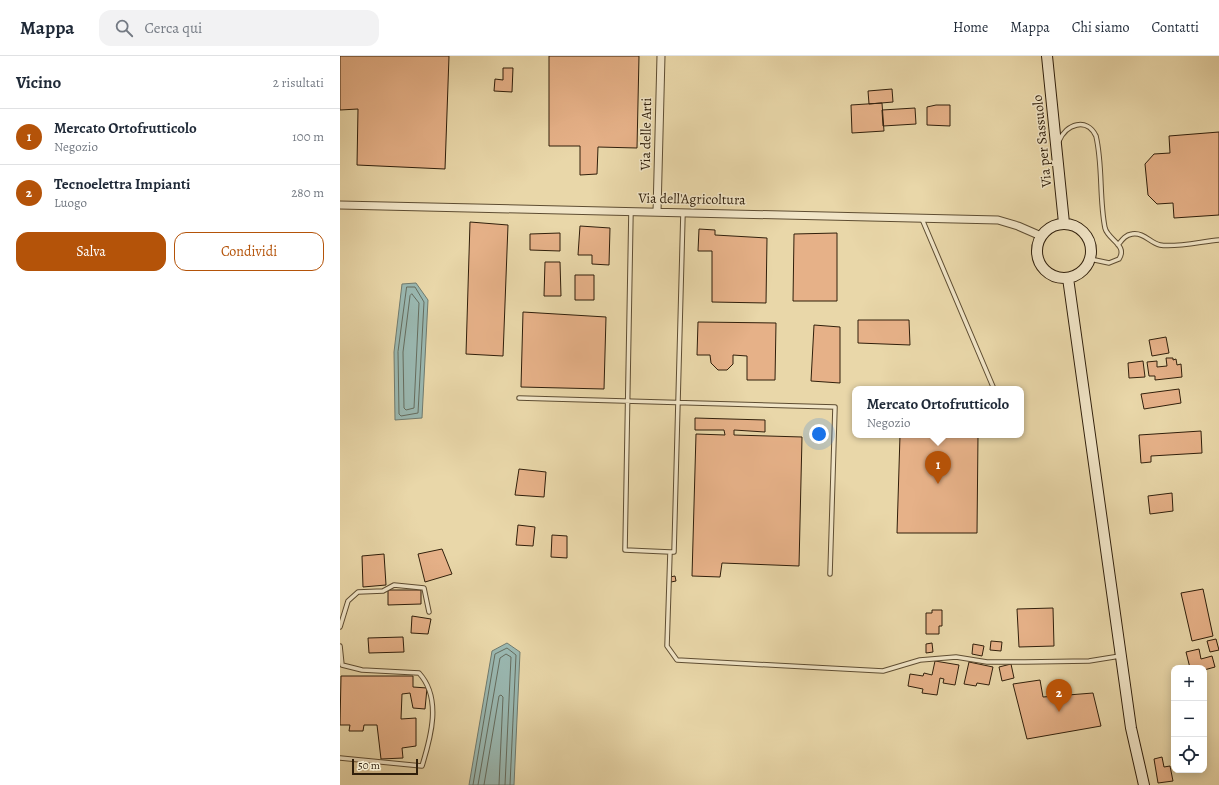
<!DOCTYPE html>
<html lang="it">
<head>
<meta charset="utf-8">
<style>
	body { margin:0; font-family:Alegreya,serif; background:#f2f2f3; color:#1f2937 }
	.controls { position:absolute; right:12px; bottom:12px; display:grid; overflow:hidden; border-radius:8px; box-shadow:0 2px 10px #0003 }
	.controls button { width:36px; height:36px; display:grid; place-items:center; padding:0; border:0; border-bottom:1px solid #e0e1e3; background:#fff; color:#1f2937; font:20px sans-serif }
	.scale { position:absolute; left:12px; bottom:10px; width:66px; box-sizing:border-box; padding-left:4px; border:2px solid #301f0b; border-top:0; font-size:11px; line-height:14px; white-space:nowrap; color:#301f0b; -webkit-text-stroke:3px #f1e5c7; paint-order:stroke }
	.you { position:absolute; left:479px; top:378px; width:14px; height:14px; margin:-10px; border:3px solid #fff; border-radius:50%; background:#1a73e8; box-shadow:0 0 0 6px #1a73e833 }
	.badge { display:grid; place-items:center; width:26px; height:26px; border-radius:50%; background:#b45309; color:#fff; font-size:13px; font-weight:700 }
	.pin { position:absolute; translate:-50% -33px; filter:drop-shadow(0 1px 2px #0008) }
	.pin::after { content:''; position:absolute; top:21px; width:14px; height:12px; background:inherit; clip-path:polygon(0 0,100% 0,50% 100%) }
	.popup { position:absolute; left:512px; top:330px; width:172px; height:52px; box-sizing:border-box; display:grid; place-content:center; border-radius:8px; background:#fff; filter:drop-shadow(0 1px 3px #0005); font-size:13px; white-space:nowrap; color:#747a83 }
	.popup b { font-size:15px; color:#1f2937 }
	.popup::after { content:''; position:absolute; left:50%; top:100%; margin-left:-8px; border:8px solid transparent; border-top-color:#fff }
	.list { margin:0; padding:0; list-style:none }
	h2 { display:flex; justify-content:space-between; align-items:center; height:52px; margin:0; padding:0 16px; font-size:17px }
	h2 small { font-size:13px; font-weight:400; color:#747a83 }
	.list li { display:grid; grid-template-columns:26px 1fr auto; gap:12px; align-items:center; box-sizing:border-box; height:56px; padding:0 16px; border-top:1px solid #e0e1e3 }
	.list b { display:block; font-size:15px; white-space:nowrap }
	.list p { margin:0; font-size:13px; white-space:nowrap; color:#747a83 }
	.list em { font-size:13px; font-style:normal; color:#747a83 }
	.actions { display:flex; gap:8px; padding:12px 16px }
	.actions a { flex:1; padding:9px 0; border:1px solid #b45309; border-radius:12px; text-align:center; font-size:14px; color:#b45309 }
	.actions .main { background:#b45309; color:#fff }
	.icon { flex:none; width:22px; height:22px; fill:none; stroke:currentColor; stroke-width:2; stroke-linecap:round; stroke-linejoin:round }
	.map { position:relative; flex:none; width:879px; height:729px; overflow:hidden }
	header { display:flex; align-items:center; gap:24px; box-sizing:border-box; height:56px; padding:0 20px; background:#fff; border-bottom:1px solid #e0e1e3 }
	header strong { font-size:19px }
	nav { display:flex; gap:22px; margin-inline-start:auto; font-size:14px }
	.search { width:280px; height:36px; background:#f2f2f3; display:flex; align-items:center; gap:10px; box-sizing:border-box; padding:0 14px; border-radius:12px; color:#747a83; font-size:15px }
	main { display:flex }
	aside { flex:1; background:#fff }
	.map>svg:first-child { display:block }
	.water { fill:#9ab8b1; stroke:#707b6f }
	.lines { fill:none; stroke-linecap:round; stroke-linejoin:round }
	.shore { stroke:#656c5e; stroke-width:1 }
	.building { fill:#e6b188; stroke:#301f0b }
	.service-casing { stroke:#5e4d32; stroke-width:5.5 }
	.minor-casing { stroke:#5e4d32; stroke-width:9 }
	.secondary-casing { stroke:#301f0b; stroke-width:12 }
	.service { stroke:#f1e5c7; stroke-width:3.5 }
	.minor { stroke:#f1e5c7; stroke-width:7 }
	.secondary { stroke:#f1e5c7; stroke-width:10 }
	.labels { text-anchor:middle; dominant-baseline:central; stroke-width:3; stroke-linejoin:round; paint-order:stroke }
	.street-label { font-size:14px; fill:#301f0b; stroke:#f1e5c7 }
</style>
</head>
<body>
<header>
<strong>Mappa</strong>
<div class="search"><svg class="icon" aria-label="search" viewBox="0 0 24 24"><circle cx="10" cy="10" r="6"/><path d="M15 15l6 6"/></svg>Cerca qui</div>
<nav><a>Home</a><a>Mappa</a><a>Chi siamo</a><a>Contatti</a></nav>
</header>
<main>
<aside>
<h2>Vicino<small>2 risultati</small></h2>
<ul class="list">
<li><span class="badge">1</span><div><b>Mercato Ortofrutticolo</b><p>Negozio</p></div><em>100 m</em></li>
<li><span class="badge">2</span><div><b>Tecnoelettra Impianti</b><p>Luogo</p></div><em>280 m</em></li>
</ul>
<div class="actions"><a class="main">Salva</a><a>Condividi</a></div>
</aside>
<div class="map">
<svg width="879" height="729" viewBox="0 0 879 729">
	<rect width="100%" height="100%" fill="#e9d7a9"/>
	<filter id="stains"><feTurbulence type="fractalNoise" baseFrequency=".005" numOctaves="4"/><feColorMatrix values="0 0 0 0 .2 0 0 0 0 .09 0 0 0 0 .02 0 0 0 .5 -.17"/></filter>
	<radialGradient id="worn" r=".72"><stop offset=".6" stop-color="#630" stop-opacity="0"/><stop offset="1" stop-color="#630" stop-opacity=".3"/></radialGradient>
	<!-- water -->
	<path class="water" d="M76,227L88,244L82,362L55,364L54,296L62,228Z
		M167,587L180,596L174,729H129L152,595Z"/>
	<g class="lines">
		<!-- shore -->
		<path class="shore" d="M67,231H75L84,246L78,357L61,360L59,358L58,296Z
			M72,238L79,247L74,352L66,354L64,352L63,296L70,240Z
			M133,729L155,598L167,592L176,599L170,729
			M138,729L160,602L166,598L171,601L165,729
			M144,729L159,640L161,639L163,641L159,729"/>
	</g>
	<!-- building -->
	<path class="building" d="M0,0H109L105,113L17,109L18,53L0,54Z
		M209,0H299L297,92L258,91L257,118L240,119V90H209Z
		M163,12H173L172,36L154,35L155,23L163,24Z
		M552,33L553,46L529,48L528,35Z
		M542,47L544,75L512,77L511,49Z
		M596,49H610V70L587,69V51Z
		M575,52L576,68L543,70L542,54Z
		M879,76V159L834,162L833,147L817,148L808,139L805,108L814,98L830,97L829,80Z
		M130,166L168,169L163,300L126,298Z
		M240,170L270,172L269,209L252,208V199H238Z
		M359,173L375,174V179L427,182L426,247L372,246V195H358Z
		M220,177V195L190,194V178Z
		M497,177V245H453L454,178Z
		M205,206H220L221,240H204Z
		M235,219H254V244H235Z
		M183,256L266,261L264,333L181,331Z
		M518,264H569L570,289L518,287Z
		M358,266L436,267L435,324H407V300L393,299V308L387,314H378L371,307L370,299H357Z
		M474,269L500,271V327L471,325Z
		M826,281L829,297L812,300L809,284Z
		M826,302H833V304L836,303L837,309L841,308L842,321L815,324V320H809L807,306L817,305V311L827,310Z
		M803,305L805,321L789,322L788,307Z
		M839,333L841,347L804,353L801,338Z
		M355,362L425,364V376L394,374V379L462,381L459,510L382,507L380,521L352,520L356,378L385,379L384,374H355Z
		M861,375L862,397L811,400V406L801,407L799,379Z
		M560,379H638L637,477H557Z
		M179,413L206,416L204,441L175,439Z
		M832,437L833,455L810,458L808,440Z
		M178,469L195,471L193,490L176,489Z
		M212,479L227,480V502L211,501Z
		M102,493L112,518L85,526L78,498Z
		M44,498L46,529L23,531L22,500Z
		M335,520L336,525L331,526L330,521Z
		M863,533L873,580L852,585L841,537Z
		M48,534H81V548L48,549Z
		M713,552L714,590L679,591L677,553Z
		M592,554H602V570H599V578H586V557H592Z
		M72,560L91,563L88,578L71,577Z
		M63,581L64,596L29,597L28,582Z
		M876,583L879,594L870,596L867,585Z
		M651,585L662,586L661,595L650,594Z
		M592,587L593,596L586,597V588Z
		M633,588L644,590L642,600L632,598Z
		M859,593L861,603L872,600L875,611L864,614V612H850L846,596Z
		M595,605L619,609L615,629L603,627L604,623L600,622L597,639L582,637L583,633L568,630L570,618L583,620L584,617L592,619Z
		M629,606L653,611L649,629L637,627L636,630L624,628Z
		M671,608L674,622L662,625L659,611Z
		M1,620H73V631L87,632L85,653L73,652L70,637L62,638L61,663L76,662V690L62,692L63,702L41,703L37,669H24L23,675H9L10,669H0Z
		M700,624L703,641L753,637L761,670L687,683L673,628Z
		M822,701L824,711L830,710L833,725L818,727L814,703Z"/>
	<g class="lines">
		<defs>
			<path id="service" d="M719,85C726,68 747,61 756,80C763,110 759,142 765,172C768,184 788,189 779,203L769,207L750,203
				M291,155L285,494L330,496H334L343,157
				M582,163L654,333
				M778,189C782,184 785,179 792,178C804,176 810,187 820,189C835,192 864,185 879,184
				M179,342L495,351L490,518
				M330,496L327,590L337,604L543,615L580,604L616,601L647,606H685L749,605L780,600
				M0,571L8,545L18,536L43,535L54,529L84,532L89,556
				M0,590L2,609L22,614L79,617C102,642 91,681 82,710L0,702"/>
			<path id="minor" d="M0,149L658,164L678,170L701,180
				M317,156L321,0"/>
			<path id="secondary" d="M707,0L724,167
				M697 195a27 27 0 1 1 54 0a27 27 0 1 1-54 0Z
				M728,222L791,672L804,729"/>
		</defs>
		<!-- service casing -->
		<use href="#service" class="service-casing"/>
		<!-- minor casing -->
		<use href="#minor" class="minor-casing"/>
		<!-- secondary casing -->
		<use href="#secondary" class="secondary-casing"/>
		<!-- service -->
		<use href="#service" class="service"/>
		<!-- minor -->
		<use href="#minor" class="minor"/>
		<!-- secondary -->
		<use href="#secondary" class="secondary"/>
	</g>
	<g class="labels">
		<!-- street labels -->
		<g class="street-label">
			<text transform="translate(306 78) rotate(-89)">Via delle Arti</text>
			<text transform="translate(702 85) rotate(-96)">Via per Sassuolo</text>
			<text transform="translate(352 143) rotate(1)">Via dell'Agricoltura</text>
		</g>
	</g>
	<rect width="100%" height="100%" filter="url(#stains)"/>
	<rect width="100%" height="100%" fill="url(#worn)"/>
</svg>
<div class="controls">
<button>+</button>
<button>−</button>
<button><svg class="icon" aria-label="locate" viewBox="0 0 24 24"><circle cx="12" cy="12" r="6"/><path d="M12 2v4M12 18v4M2 12h4M18 12h4"/></svg></button>
</div>
<div class="scale">50 m</div>
<div class="you"></div>
<div class="pin badge" style="left:598px;top:428px">1</div>
<div class="popup"><b>Mercato Ortofrutticolo</b>Negozio</div>
<div class="pin badge" style="left:719px;top:656px">2</div>
</div>
</main>
</body>
</html>
